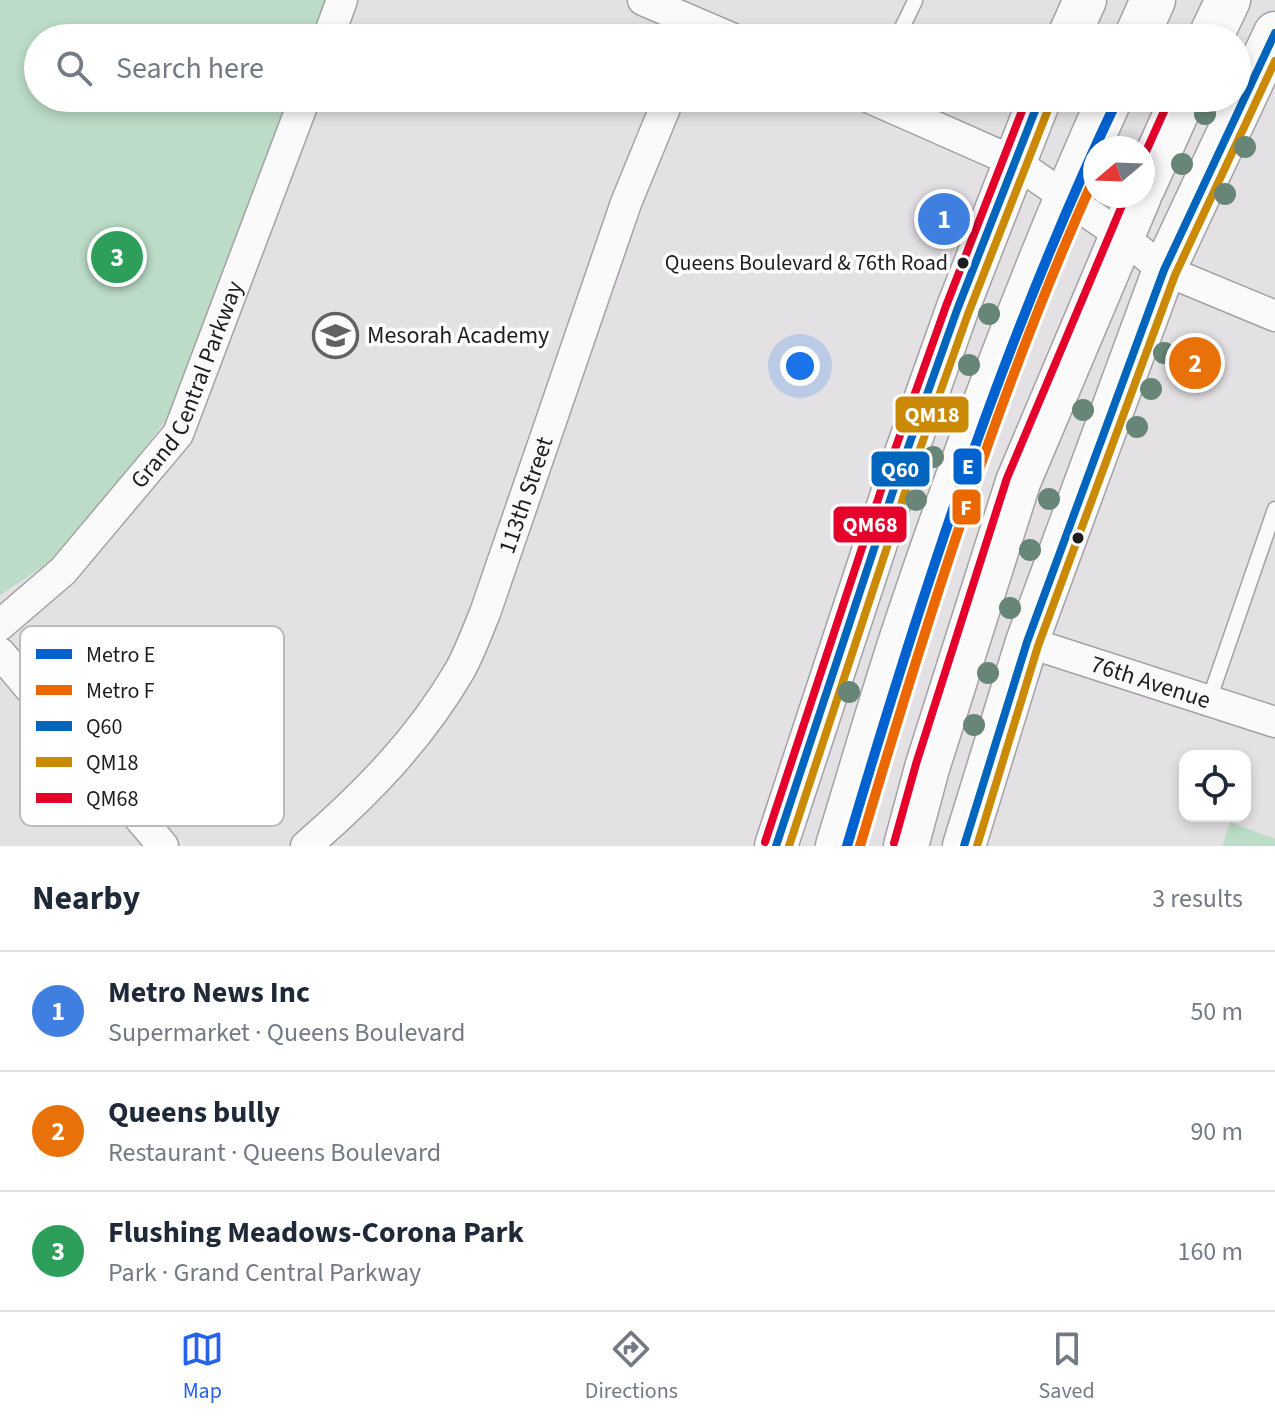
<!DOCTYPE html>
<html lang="en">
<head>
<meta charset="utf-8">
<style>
	body { margin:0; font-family:"Source Sans 3",sans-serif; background:#f6f6f7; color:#1f2937 }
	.controls { position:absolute; right:24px; bottom:24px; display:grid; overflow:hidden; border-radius:16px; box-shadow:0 4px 12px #0003 }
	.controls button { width:72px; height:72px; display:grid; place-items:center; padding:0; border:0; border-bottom:2px solid #e0e1e3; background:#fff; color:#1f2937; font:40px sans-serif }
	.compass { position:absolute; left:1083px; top:136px; width:72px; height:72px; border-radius:50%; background:#fff; box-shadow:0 4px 12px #0003; rotate:251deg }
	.you { position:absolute; left:800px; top:366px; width:28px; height:28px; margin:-20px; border:6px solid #fff; border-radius:50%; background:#1a73e8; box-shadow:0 0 0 12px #1a73e833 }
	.badge { display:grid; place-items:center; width:52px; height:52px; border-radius:50%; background:#2563eb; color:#fff; font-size:26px; font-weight:700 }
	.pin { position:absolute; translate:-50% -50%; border:4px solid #fff; box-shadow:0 2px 8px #0006 }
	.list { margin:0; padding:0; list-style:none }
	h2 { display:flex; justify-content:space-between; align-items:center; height:104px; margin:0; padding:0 32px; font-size:34px }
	h2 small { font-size:26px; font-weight:400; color:#747a83 }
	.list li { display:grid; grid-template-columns:52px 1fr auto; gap:24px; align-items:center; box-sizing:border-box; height:120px; padding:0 32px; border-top:2px solid #e0e1e3 }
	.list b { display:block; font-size:30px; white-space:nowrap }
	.list p { margin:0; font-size:26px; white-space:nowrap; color:#747a83 }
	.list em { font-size:26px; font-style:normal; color:#747a83 }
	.icon { flex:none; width:44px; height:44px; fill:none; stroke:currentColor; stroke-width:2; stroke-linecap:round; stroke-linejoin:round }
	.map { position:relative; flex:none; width:1275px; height:846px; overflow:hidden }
	.search { position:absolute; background:#fff; box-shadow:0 4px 12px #0003; left:24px; right:24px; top:24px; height:88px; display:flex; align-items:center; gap:20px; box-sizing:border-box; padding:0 28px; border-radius:44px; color:#747a83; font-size:30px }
	.sheet { height:464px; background:#fff }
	nav { display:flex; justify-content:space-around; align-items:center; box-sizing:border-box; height:112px; border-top:2px solid #e0e1e3; background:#fff; font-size:22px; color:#747a83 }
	nav a { display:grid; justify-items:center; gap:4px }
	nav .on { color:#2563eb }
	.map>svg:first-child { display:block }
	.green { fill:#bcdcc7 }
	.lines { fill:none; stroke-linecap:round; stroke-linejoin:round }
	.lane-casing { stroke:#a4a1a4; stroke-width:17 }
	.street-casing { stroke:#a4a1a4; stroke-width:33 }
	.secondary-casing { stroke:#a4a1a4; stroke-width:45 }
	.primary-casing { stroke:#a4a1a4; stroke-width:47 }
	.lane { stroke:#fbfafb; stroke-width:14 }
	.street { stroke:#fbfafb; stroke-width:30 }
	.secondary { stroke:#fbfafb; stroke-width:42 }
	.primary { stroke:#fbfafb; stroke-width:44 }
	.bus-1-casing { stroke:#fff; stroke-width:14 }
	.bus-2-casing { stroke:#fff; stroke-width:14 }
	.bus-3-casing { stroke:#fff; stroke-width:14 }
	.bus-1 { stroke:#0065bd; stroke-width:8 }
	.bus-2 { stroke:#cb8a06; stroke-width:8 }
	.bus-3 { stroke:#e4002b; stroke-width:8 }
	.metro-1-casing { stroke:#fff; stroke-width:16 }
	.metro-2-casing { stroke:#fff; stroke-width:16 }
	.metro-1 { stroke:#0062cf; stroke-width:10 }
	.metro-2 { stroke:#eb6800; stroke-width:10 }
	.tree { fill:#678677 }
	.bus-dot { fill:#1d1c1e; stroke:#fff; stroke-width:3 }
	.labels { text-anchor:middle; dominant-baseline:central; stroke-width:7; stroke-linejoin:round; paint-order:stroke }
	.bus-label { font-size:22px; fill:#1d1c1e; stroke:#fff; text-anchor:end }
	.poi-label { font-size:24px; fill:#1d1c1e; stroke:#fff; text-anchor:start }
	.street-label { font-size:24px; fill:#1d1c1e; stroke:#fff }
	.key { fill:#fff; stroke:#bbbbbc; stroke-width:2 }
	.key-label { font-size:22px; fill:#1d1c1e }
	.line-badge { stroke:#fff; stroke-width:3 }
	.badge-label { font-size:22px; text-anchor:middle; font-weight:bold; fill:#fff }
</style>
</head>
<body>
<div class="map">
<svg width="1275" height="846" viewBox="0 0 1275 846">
	<rect width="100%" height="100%" fill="#e4e1e5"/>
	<!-- green -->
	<path class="green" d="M0,0H339L323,38H38V98H299L169,416L68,550L0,595Z
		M1230,822L1275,839V846H1222Z"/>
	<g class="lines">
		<defs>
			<path id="lane" d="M897,38L915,1
				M1209,700L1275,509"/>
			<g id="street">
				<path d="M643,0L731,38"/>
				<path d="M328,38L342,0"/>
				<path d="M870,98L1015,162L1120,235L1164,270L1275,316"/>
				<path id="s1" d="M0,625L63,571L178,434L305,98"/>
				<path id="s2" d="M1027,642L1275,722"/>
				<path d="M0,653L163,846"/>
				<path id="s3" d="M306,846C366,794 420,739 460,670C470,652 477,632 485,613L626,203L669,98"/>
			</g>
			<path id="secondary" d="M1068,38L1085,0
				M776,846L899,473L957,310L1040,98
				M964,846L1027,642L1164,270L1275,33"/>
			<path id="primary" d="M1136,38L1153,0
				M1210,38L1228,0
				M1143,187L1183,98
				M838,846C862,769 884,690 910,614C969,440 1035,266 1110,98
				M906,846L927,768L1018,482L1139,196"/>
		</defs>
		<!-- lane casing -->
		<use href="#lane" class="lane-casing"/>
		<!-- street casing -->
		<use href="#street" class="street-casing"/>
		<!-- secondary casing -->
		<use href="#secondary" class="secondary-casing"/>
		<!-- primary casing -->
		<use href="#primary" class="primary-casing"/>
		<!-- lane -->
		<use href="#lane" class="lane"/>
		<!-- street -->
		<use href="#street" class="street"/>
		<!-- secondary -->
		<use href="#secondary" class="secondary"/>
		<!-- primary -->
		<use href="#primary" class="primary"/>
		<defs>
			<path id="bus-1" d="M776,846L899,473L957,310L1040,98
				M964,846L1027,642L1164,270L1275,33"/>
			<path id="bus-2" d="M789,846L910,477L968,314L1051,102
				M977,846L1038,646L1175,275L1275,61"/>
			<path id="bus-3" d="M1143,158L1170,98
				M765,842L888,469L946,306L1027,98
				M894,843L916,764L1007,478L1126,196"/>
		</defs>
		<!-- bus-1 casing -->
		<use href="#bus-1" class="bus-1-casing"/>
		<!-- bus-2 casing -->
		<use href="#bus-2" class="bus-2-casing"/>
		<!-- bus-3 casing -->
		<use href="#bus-3" class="bus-3-casing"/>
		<!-- bus-1 -->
		<use href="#bus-1" class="bus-1"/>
		<!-- bus-2 -->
		<use href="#bus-2" class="bus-2"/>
		<!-- bus-3 -->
		<use href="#bus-3" class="bus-3"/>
		<defs>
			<path id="metro-1" d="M847,846C922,592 1004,337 1118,98"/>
			<path id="metro-2" d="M860,846C927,620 998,391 1095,176"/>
		</defs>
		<!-- metro-1 casing -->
		<use href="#metro-1" class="metro-1-casing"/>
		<!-- metro-2 casing -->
		<use href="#metro-2" class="metro-2-casing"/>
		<!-- metro-1 -->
		<use href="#metro-1" class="metro-1"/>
		<!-- metro-2 -->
		<use href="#metro-2" class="metro-2"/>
	</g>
	<!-- trees -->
	<g class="tree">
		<circle cx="1205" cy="114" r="11"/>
		<circle cx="1245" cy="147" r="11"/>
		<circle cx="1182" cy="164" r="11"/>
		<circle cx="1225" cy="194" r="11"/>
		<circle cx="989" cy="314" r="11"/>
		<circle cx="1164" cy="353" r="11"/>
		<circle cx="969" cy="365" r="11"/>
		<circle cx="1151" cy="389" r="11"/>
		<circle cx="1083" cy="410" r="11"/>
		<circle cx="1137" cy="427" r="11"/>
		<circle cx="933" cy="457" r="11"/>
		<circle cx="1049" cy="499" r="11"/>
		<circle cx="916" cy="500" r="11"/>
		<circle cx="1030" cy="550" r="11"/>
		<circle cx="1010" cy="608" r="11"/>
		<circle cx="988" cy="673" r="11"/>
		<circle cx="849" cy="692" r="11"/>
		<circle cx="974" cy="725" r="11"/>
	</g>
	<!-- icons -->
	<defs>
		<symbol id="school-ring" viewBox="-11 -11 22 22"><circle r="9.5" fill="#fff" stroke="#636164" stroke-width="1.5"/><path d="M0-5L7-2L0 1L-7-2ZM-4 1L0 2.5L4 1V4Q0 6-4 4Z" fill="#636164"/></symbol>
	</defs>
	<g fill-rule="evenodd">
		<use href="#school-ring" x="310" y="310" width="51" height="51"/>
	</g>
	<!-- markers -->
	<g class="bus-dot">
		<circle cx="963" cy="263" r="7"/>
		<circle cx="1078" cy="538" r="7"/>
	</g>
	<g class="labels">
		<!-- bus labels -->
		<g class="bus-label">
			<text x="948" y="263">Queens Boulevard &amp; 76th Road</text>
		</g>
		<!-- poi labels -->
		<g class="poi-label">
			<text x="367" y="335">Mesorah Academy</text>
		</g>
		<!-- street labels -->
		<g class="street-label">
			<text stroke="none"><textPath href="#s1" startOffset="310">Grand Central Parkway</textPath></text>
			<text stroke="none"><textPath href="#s3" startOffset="422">113th Street</textPath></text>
			<text stroke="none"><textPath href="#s2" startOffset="130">76th Avenue</textPath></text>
		</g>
	</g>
	<!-- legend -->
	<rect x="20" y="626" width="264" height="200" rx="12" class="key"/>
	<rect x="36" y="649" width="36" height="10" fill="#0062cf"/>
	<rect x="36" y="685" width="36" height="10" fill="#eb6800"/>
	<rect x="36" y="721" width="36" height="10" fill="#0065bd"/>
	<rect x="36" y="757" width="36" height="10" fill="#cb8a06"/>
	<rect x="36" y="793" width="36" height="10" fill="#e4002b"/>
	<g class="key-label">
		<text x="86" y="662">Metro E</text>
		<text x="86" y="698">Metro F</text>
		<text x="86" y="734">Q60</text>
		<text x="86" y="770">QM18</text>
		<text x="86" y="806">QM68</text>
	</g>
	<g class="line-badge">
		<rect x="894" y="395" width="76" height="39" rx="8" fill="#cb8a06"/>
		<rect x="952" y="447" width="31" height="39" rx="8" fill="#0062cf"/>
		<rect x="870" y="450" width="61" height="38" rx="8" fill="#0065bd"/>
		<rect x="951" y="488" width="31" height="38" rx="8" fill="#eb6800"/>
		<rect x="832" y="505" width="76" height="39" rx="8" fill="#e4002b"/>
	</g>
	<g class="badge-label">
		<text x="932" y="422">QM18</text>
		<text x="968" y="474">E</text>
		<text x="900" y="477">Q60</text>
		<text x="966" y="515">F</text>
		<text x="870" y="532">QM68</text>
	</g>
</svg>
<div class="controls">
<button><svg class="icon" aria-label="locate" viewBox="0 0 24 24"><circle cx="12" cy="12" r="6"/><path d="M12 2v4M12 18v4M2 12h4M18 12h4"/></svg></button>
</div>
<svg class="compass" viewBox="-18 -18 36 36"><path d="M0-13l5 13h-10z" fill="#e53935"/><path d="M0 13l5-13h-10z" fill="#747a83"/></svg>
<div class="you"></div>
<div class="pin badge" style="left:944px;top:219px;background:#3f7fe0">1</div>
<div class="pin badge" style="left:1195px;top:363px;background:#e8710a">2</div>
<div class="pin badge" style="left:117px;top:257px;background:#2e9e5b">3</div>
<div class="search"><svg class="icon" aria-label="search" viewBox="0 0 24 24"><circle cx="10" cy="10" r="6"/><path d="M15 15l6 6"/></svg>Search here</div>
</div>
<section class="sheet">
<h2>Nearby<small>3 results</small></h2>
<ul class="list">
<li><span class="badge" style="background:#3f7fe0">1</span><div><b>Metro News Inc</b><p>Supermarket · Queens Boulevard</p></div><em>50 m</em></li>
<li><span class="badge" style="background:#e8710a">2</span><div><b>Queens bully</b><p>Restaurant · Queens Boulevard</p></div><em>90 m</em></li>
<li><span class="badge" style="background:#2e9e5b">3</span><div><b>Flushing Meadows-Corona Park</b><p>Park · Grand Central Parkway</p></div><em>160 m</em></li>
</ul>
</section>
<nav>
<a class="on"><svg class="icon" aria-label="map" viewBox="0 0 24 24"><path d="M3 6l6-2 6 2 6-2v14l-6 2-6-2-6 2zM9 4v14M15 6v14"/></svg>Map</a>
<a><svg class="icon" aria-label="directions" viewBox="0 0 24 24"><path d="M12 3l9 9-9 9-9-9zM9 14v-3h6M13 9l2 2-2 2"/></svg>Directions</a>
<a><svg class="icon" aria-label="saved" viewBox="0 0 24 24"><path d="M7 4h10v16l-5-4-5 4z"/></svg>Saved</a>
</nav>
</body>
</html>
